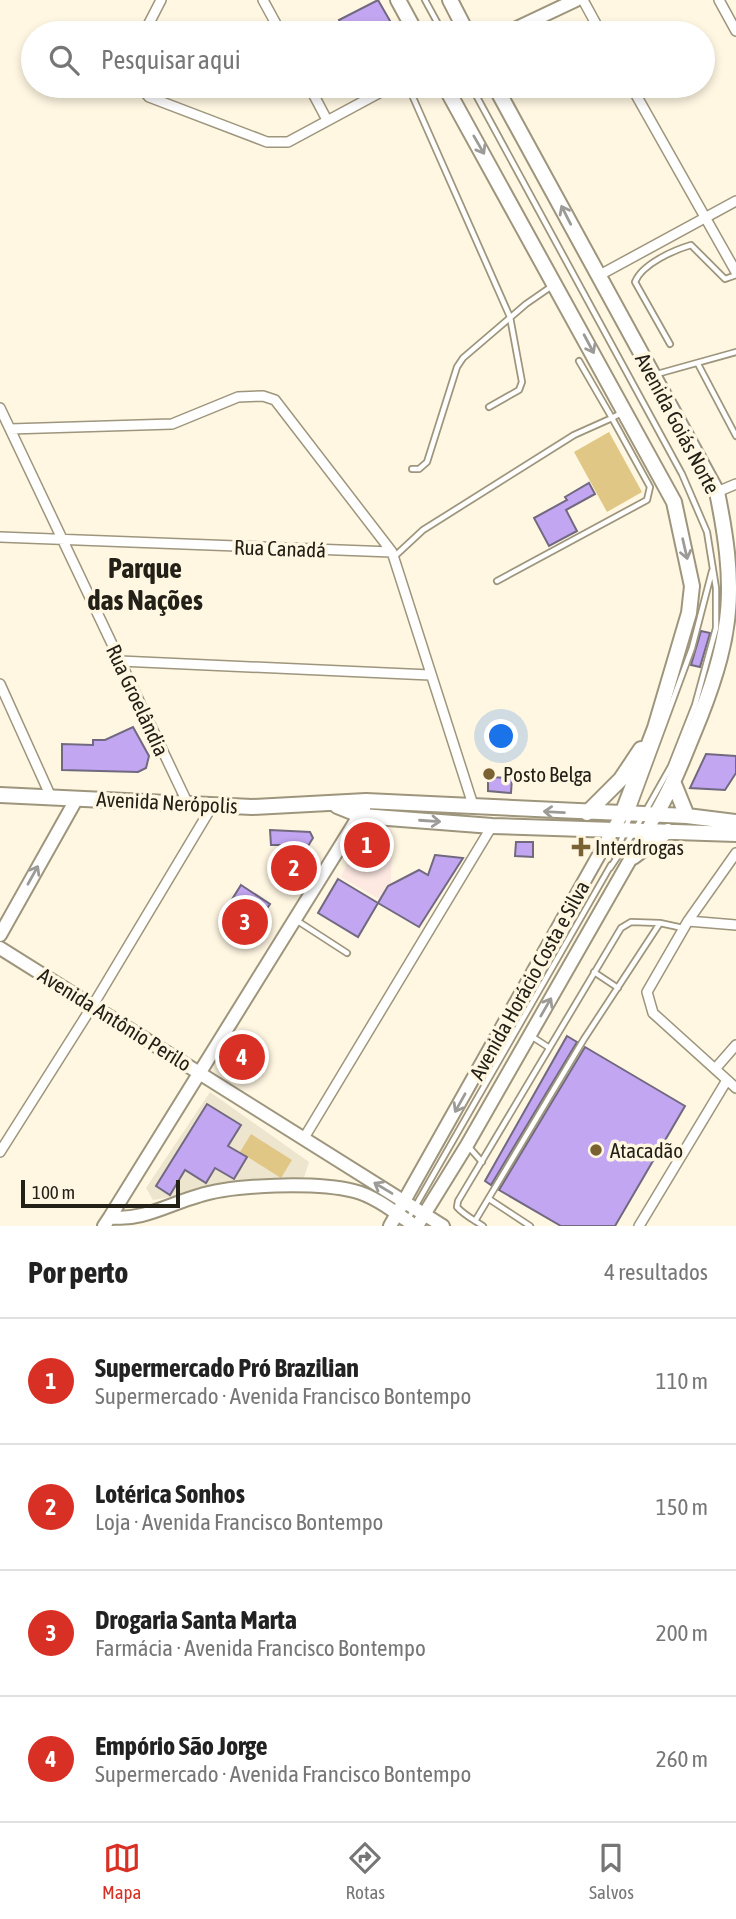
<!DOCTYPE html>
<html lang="pt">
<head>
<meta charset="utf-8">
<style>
	body { margin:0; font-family:"Asap Condensed",sans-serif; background:#f2f2f2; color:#222 }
	.scale { position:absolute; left:21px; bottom:18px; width:159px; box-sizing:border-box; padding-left:7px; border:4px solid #232017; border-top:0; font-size:19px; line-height:24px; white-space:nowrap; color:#232017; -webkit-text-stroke:5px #fff7e2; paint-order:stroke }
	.you { position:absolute; left:502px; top:737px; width:24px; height:24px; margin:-18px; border:5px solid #fff; border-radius:50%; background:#1a73e8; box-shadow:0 0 0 10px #1a73e833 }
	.badge { display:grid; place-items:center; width:46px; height:46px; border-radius:50%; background:#d93025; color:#fff; font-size:23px; font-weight:700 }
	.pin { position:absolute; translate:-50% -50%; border:4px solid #fff; box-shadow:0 2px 7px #0006 }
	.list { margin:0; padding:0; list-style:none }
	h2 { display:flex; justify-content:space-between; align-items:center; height:91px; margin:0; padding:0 28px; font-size:30px }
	h2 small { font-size:23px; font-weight:400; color:#767676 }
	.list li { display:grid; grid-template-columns:46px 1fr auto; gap:21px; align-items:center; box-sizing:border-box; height:126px; padding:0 28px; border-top:2px solid #e0e0e0 }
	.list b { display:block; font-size:26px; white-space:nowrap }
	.list p { margin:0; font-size:23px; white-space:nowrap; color:#767676 }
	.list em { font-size:23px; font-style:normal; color:#767676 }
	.icon { flex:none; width:38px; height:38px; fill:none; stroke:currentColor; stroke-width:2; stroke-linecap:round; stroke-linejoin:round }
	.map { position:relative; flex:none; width:736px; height:1226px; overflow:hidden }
	.search { position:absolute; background:#fff; box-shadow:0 4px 10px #0003; left:21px; right:21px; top:21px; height:77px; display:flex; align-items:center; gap:18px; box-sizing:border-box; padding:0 24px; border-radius:38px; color:#767676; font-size:26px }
	.sheet { height:595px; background:#fff }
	nav { display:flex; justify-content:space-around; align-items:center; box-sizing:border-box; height:98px; border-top:2px solid #e0e0e0; background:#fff; font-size:19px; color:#767676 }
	nav a { display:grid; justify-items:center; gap:4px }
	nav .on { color:#d93025 }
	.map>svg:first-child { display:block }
	.commercial { fill:#fde8e2 }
	.education { fill:#eee5cf }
	.green { fill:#e0c785 }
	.building { fill:#c3a6f1; stroke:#70697f; stroke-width:2 }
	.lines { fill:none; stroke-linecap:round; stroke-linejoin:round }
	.lane-casing { stroke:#9e957d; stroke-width:8 }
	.street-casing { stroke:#9e957d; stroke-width:12 }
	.secondary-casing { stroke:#9e957d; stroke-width:16 }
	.primary-casing { stroke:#9e957d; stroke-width:18 }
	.lane { stroke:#fff; stroke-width:4.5 }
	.street { stroke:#fff; stroke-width:9 }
	.secondary { stroke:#fff; stroke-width:12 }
	.primary { stroke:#fff; stroke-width:14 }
	.oneway { stroke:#9c9b97 }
	.poi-dot { fill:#796132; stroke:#fff7e2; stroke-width:2.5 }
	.labels { text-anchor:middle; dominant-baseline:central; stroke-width:7; stroke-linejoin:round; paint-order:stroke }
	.street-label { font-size:21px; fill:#232017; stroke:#fff7e2 }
	.poi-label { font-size:21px; fill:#232017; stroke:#fff7e2; text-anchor:start }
	.district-label { font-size:28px; font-weight:bold; fill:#232017; stroke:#fff7e2 }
</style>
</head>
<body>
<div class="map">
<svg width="736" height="1226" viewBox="0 0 736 1226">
	<rect width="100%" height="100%" fill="#fff7e2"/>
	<!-- commercial -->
	<path class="commercial" d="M392,831L391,883L381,900L341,877L353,851L368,837Z"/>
	<!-- education -->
	<path class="education" d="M210,1092L309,1162L302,1184L238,1185L153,1200L146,1188Z"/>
	<!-- green -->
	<path class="green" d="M609,432L642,492L607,512L574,452Z
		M251,1134L292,1160L281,1178L240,1152Z"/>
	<!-- building -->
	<path class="building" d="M378,0L397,33H346L339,20Z
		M589,483L595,494L566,510L577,531L549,546L534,518L567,500L565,497Z
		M701,631L710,633L700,667L691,665Z
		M133,727L149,756L146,768L138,772L62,770V744L93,745V740H105Z
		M706,754L736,756V773L725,790L690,788Z
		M488,777L512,778L511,793L488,791Z
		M270,830L310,832L313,838L290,875L276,867L289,845H271Z
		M516,842H533V857L515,856Z
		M435,855L463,858L419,927L378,903L388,886L419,870L428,875Z
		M338,879L378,903L358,937L318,913Z
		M241,885L270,904L259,920L231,901Z
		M567,1036L577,1042L491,1185L485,1181Z
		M585,1047L685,1106L615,1226H561L499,1190Z
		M207,1104L241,1125L228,1146L247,1157L234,1179L215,1168L206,1183L185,1170L170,1195L156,1186Z"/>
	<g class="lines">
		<defs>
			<path id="lane" d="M425,0L443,33
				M408,86L510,317L522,382L519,390L489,407
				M471,86L682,474L707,532L716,588V628L695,705L671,766L636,828
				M670,344L635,282C642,264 674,250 691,245L725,279L736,275
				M579,361L612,418L621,413
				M698,364L736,436
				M657,374L736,352
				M412,469H419L427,462L457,367L463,358L526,304L552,286
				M395,556L423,530L574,435L612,418L650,487L647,500L497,581
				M615,857L692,648L712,571
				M610,868L632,835
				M296,920L347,953
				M660,923L683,928
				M594,972L618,988
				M531,1036L548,1047
				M468,1146L482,1162
				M489,1199L530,1226
				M408,1219L611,865
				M475,1221L584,1039L660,923L631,922L621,928L458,1201L457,1207C464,1215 474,1220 483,1226"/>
			<path id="street" d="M263,0L281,33
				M583,0L601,33
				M719,0L736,31
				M144,33L161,0
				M139,86L149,97L267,142H288L392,86
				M309,86L327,120
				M631,86L736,272
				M598,276L736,201
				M0,408L187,802
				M10,429L172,424L238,397L263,396L275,400L392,552L474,808
				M717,492L736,484
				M0,537L392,552
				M120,661L430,675
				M0,684L51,797
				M736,853L688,921L647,992L653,1013L736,1088
				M688,921L736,925
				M715,1069L736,1045
				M304,1138L492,826
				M0,1152L93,1005L214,803
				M639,1226L727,1080"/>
			<path id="secondary" d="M506,33L576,0
				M0,935L77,798
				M0,948L443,1226
				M110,1217L364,808
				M104,1226L110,1217C140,1222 169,1204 198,1196C234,1184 317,1182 354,1191C375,1196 397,1214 415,1226
				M390,1226L622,814
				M417,1226L467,1145L655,816"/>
			<path id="primary" d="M398,0L416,33
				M450,0L467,33
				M445,86L674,502L692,586L689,613L655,728L622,814
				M495,86L717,492C736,585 734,630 700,717C686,751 674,784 655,816
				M674,784L687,816
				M0,795L252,807L366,801L687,816L736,822
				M337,806L362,816L492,826L736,834
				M587,813L621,779L641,749
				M633,857L668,831"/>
		</defs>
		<!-- lane casing -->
		<use href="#lane" class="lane-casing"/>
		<!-- street casing -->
		<use href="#street" class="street-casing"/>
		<!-- secondary casing -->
		<use href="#secondary" class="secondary-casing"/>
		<!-- primary casing -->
		<use href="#primary" class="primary-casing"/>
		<!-- lane -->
		<use href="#lane" class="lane"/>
		<!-- street -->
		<use href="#street" class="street"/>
		<!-- secondary -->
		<use href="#secondary" class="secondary"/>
		<!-- primary -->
		<use href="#primary" class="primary"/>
	</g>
	<!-- one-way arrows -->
	<defs><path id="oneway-shaft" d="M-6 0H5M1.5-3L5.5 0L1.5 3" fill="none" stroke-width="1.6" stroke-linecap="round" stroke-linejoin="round" transform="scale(1.75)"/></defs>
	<g class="oneway">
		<use href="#oneway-shaft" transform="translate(479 145) rotate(60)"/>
		<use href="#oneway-shaft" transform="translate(566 215) rotate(-117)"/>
		<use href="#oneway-shaft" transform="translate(589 344) rotate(62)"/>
		<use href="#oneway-shaft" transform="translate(685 549) rotate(77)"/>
		<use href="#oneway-shaft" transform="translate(554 812) rotate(-177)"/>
		<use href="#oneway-shaft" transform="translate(430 821) rotate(4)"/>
		<use href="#oneway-shaft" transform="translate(33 875) rotate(-61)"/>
		<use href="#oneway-shaft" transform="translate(546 1007) rotate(-60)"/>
		<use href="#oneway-shaft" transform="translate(460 1103) rotate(119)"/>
		<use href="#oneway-shaft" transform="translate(383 1188) rotate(-149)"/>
	</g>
	<!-- markers -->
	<g class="poi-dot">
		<circle cx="489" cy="774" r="7"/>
		<path d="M577.5 836.5h7v7h7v7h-7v7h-7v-7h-7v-7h7z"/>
		<circle cx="596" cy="1150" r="7"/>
	</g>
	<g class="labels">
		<!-- street labels -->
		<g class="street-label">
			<text transform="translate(678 423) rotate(62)">Avenida Goiás Norte</text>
			<text transform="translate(280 548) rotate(2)">Rua Canadá</text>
			<text transform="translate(138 700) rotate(65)">Rua Groelândia</text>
			<text transform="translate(167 802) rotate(3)">Avenida Nerópolis</text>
			<text transform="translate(529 980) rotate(-61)">Avenida Horácio Costa e Silva</text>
			<text transform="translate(115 1019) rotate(32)">Avenida Antônio Perilo</text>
		</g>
		<!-- poi labels -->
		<g class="poi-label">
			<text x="503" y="774">Posto Belga</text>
			<text x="595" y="847">Interdrogas</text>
			<text x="610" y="1150">Atacadão</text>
		</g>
		<!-- district labels -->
		<g class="district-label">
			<text x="145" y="568">Parque<tspan x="145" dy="32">das Nações</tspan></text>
		</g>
	</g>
</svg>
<div class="scale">100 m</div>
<div class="you"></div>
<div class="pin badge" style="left:367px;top:845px">1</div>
<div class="pin badge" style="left:294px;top:868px">2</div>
<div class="pin badge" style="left:245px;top:922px">3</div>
<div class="pin badge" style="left:242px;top:1057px">4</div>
<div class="search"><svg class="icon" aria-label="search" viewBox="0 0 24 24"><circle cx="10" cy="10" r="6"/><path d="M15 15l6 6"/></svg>Pesquisar aqui</div>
</div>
<section class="sheet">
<h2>Por perto<small>4 resultados</small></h2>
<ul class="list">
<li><span class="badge">1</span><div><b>Supermercado Pró Brazilian</b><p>Supermercado · Avenida Francisco Bontempo</p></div><em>110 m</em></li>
<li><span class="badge">2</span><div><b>Lotérica Sonhos</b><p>Loja · Avenida Francisco Bontempo</p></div><em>150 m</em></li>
<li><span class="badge">3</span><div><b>Drogaria Santa Marta</b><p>Farmácia · Avenida Francisco Bontempo</p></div><em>200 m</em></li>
<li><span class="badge">4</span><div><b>Empório São Jorge</b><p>Supermercado · Avenida Francisco Bontempo</p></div><em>260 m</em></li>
</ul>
</section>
<nav>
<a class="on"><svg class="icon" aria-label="map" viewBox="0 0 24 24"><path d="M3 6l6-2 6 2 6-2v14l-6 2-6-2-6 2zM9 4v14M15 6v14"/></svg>Mapa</a>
<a><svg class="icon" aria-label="directions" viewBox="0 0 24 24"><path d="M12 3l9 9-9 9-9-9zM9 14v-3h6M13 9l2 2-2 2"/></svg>Rotas</a>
<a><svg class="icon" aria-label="saved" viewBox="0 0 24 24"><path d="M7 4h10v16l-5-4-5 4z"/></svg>Salvos</a>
</nav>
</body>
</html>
